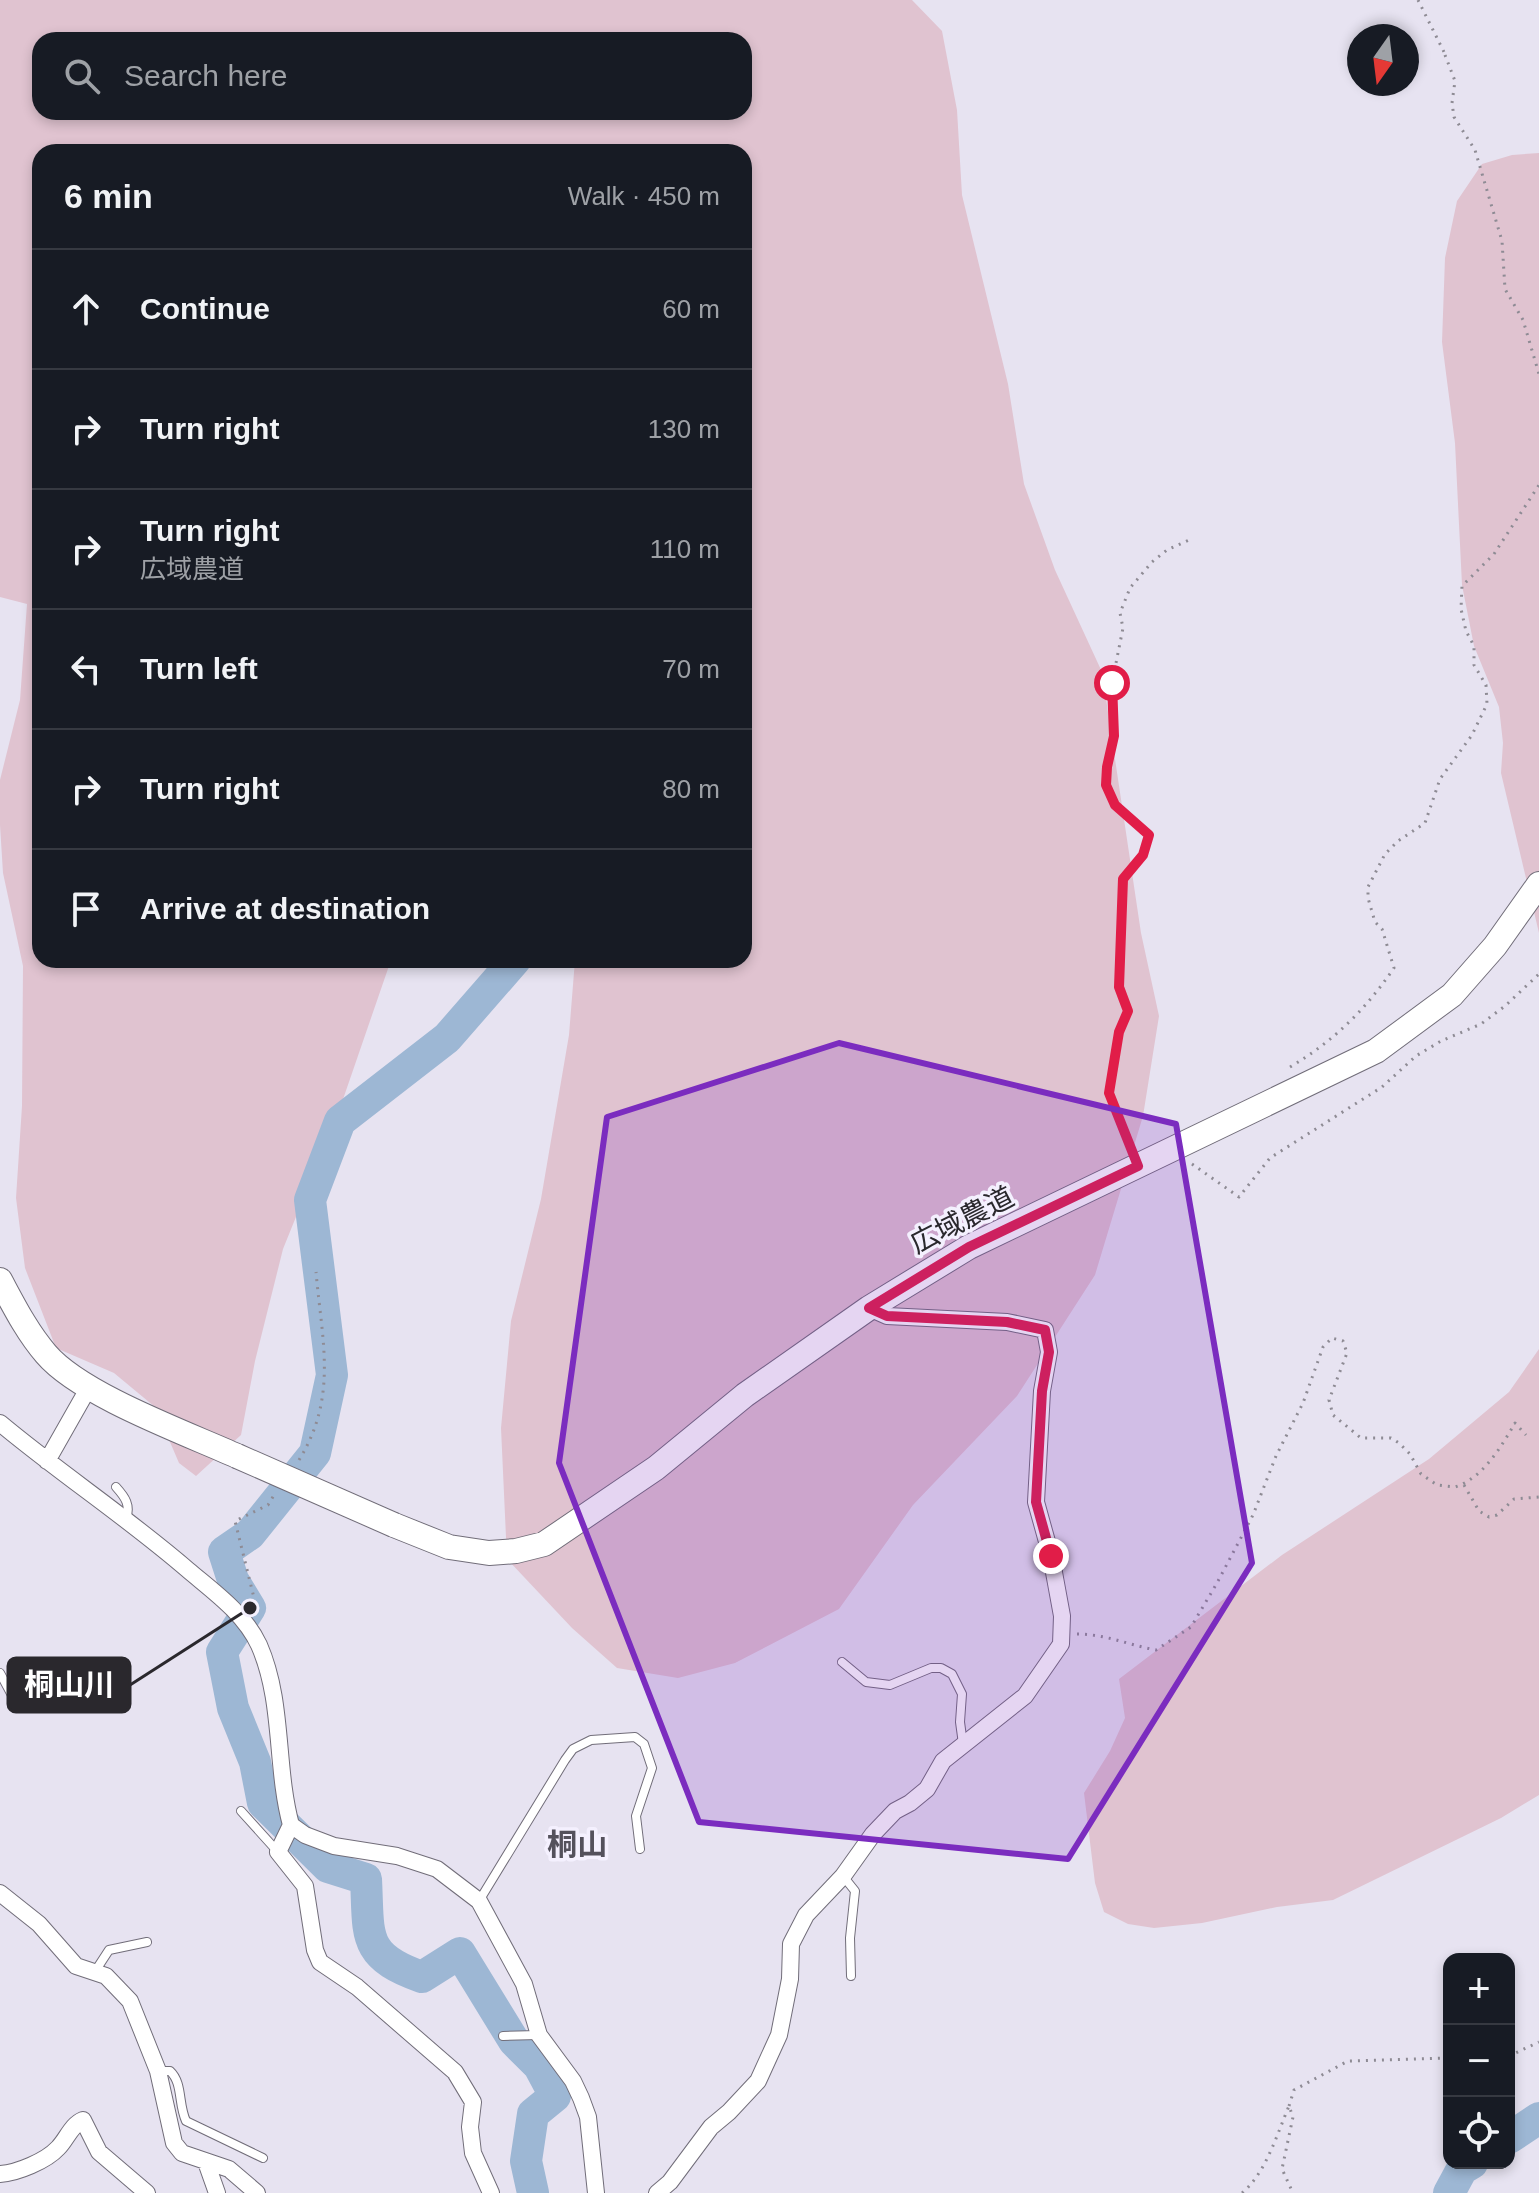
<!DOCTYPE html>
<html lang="en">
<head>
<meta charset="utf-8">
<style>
	body { margin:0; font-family:Arial,"Noto Sans JP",sans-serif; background:#242831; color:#f1f3f6 }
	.controls { position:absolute; right:24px; bottom:24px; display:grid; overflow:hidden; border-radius:16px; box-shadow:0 4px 12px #0003 }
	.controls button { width:72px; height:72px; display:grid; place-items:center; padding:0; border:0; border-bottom:2px solid #363941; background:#171b24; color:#f1f3f6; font:40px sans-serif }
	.compass { position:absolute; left:1347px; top:24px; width:72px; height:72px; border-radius:50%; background:#171b24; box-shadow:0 4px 12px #0003; rotate:194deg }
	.stop { position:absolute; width:24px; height:24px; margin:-18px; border:6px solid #e11d48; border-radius:50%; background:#fff }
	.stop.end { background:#e11d48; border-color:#fff; box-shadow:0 2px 8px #0008 }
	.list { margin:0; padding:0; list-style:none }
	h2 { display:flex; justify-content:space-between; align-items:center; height:104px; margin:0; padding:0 32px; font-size:34px }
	h2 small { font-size:26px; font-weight:400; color:#9ea1a6 }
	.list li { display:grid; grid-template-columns:52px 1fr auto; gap:24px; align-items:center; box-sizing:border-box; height:120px; padding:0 32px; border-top:2px solid #363941 }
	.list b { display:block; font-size:30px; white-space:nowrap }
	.list p { margin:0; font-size:26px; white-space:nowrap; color:#9ea1a6 }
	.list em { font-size:26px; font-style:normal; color:#9ea1a6 }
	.icon { flex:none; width:44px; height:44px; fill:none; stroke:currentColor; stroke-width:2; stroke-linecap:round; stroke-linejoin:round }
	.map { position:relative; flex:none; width:1539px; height:2193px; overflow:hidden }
	.search { position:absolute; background:#171b24; box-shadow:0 4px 12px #0003; left:32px; top:32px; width:720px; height:88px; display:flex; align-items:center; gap:20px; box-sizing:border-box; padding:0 28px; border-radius:24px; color:#9ea1a6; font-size:30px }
	.panel { position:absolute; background:#171b24; box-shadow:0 4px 12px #0003; left:32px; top:144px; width:720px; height:824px; border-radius:24px }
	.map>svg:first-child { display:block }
	.green { fill:#e0c3d0; fill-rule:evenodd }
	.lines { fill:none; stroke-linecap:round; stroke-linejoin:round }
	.river { stroke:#9db7d4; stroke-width:32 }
	.lane-casing { stroke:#716d79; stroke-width:10 }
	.street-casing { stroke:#716d79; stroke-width:18 }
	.secondary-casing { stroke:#716d79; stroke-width:26 }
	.path { stroke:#8e8b94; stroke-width:3; stroke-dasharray:2 6; stroke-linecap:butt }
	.lane { stroke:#fff; stroke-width:8 }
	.street { stroke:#fff; stroke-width:16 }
	.secondary { stroke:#fff; stroke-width:24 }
	.secondary-bridge-casing { stroke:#716d79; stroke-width:26; stroke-linecap:butt }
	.secondary-bridge { stroke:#fff; stroke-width:24 }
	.route { stroke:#e11d48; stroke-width:10 }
	.marked { fill:#7b2cbf; fill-opacity:0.2; stroke:#7b2cbf; stroke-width:6; stroke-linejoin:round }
	.labels { text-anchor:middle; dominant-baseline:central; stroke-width:7; stroke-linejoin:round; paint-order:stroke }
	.street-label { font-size:28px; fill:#2a282d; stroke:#f4f0fe }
	.neighbourhood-label { font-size:30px; font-weight:bold; fill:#54515c; stroke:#f4f0fe }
	.leader { fill:none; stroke:#2a282d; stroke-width:3 }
	.callout-dot { fill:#2a282d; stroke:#f4f0fe; stroke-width:3 }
	.callout { fill:#2a282d; stroke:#2a282d; stroke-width:3 }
	.callout-label { font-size:30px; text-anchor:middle; font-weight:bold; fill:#fff }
</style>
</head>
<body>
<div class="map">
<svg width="1539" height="2193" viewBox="0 0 1539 2193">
	<rect width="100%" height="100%" fill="#e7e3f1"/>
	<!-- green -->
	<path class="green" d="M0,0H912L942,31L957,110L962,195L1008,384L1024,484L1055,570L1102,672L1141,933L1159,1016L1143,1116L1095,1275L1017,1396L913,1505L839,1609L735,1663L678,1678L617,1668L572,1628L507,1559L501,1428L511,1321L541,1199L569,1035L575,960H744V152H40V960H391L340,1108L283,1249L255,1361L241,1435L196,1476L179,1463L155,1407L114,1373L56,1348L25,1268L16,1198L22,1106L23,966L3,873L0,825V780L20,700L27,604L0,597ZM40,40H744V112H40Z
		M1539,153V933L1501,773L1503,743L1499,707L1474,646L1462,585L1455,443L1442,342L1445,258L1457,201L1482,164L1512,155Z
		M1539,1349V1795L1501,1818L1333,1900L1277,1907L1202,1923L1154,1928L1128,1924L1104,1912L1095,1883L1084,1793L1110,1751L1125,1718L1119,1679L1282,1555L1429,1459L1509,1392Z"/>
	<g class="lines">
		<!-- river -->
		<path class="river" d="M515,960L447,1038L340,1121L310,1200L332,1375L315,1453L250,1534L224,1552L233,1580L250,1608L222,1652L233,1708L255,1762L263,1803L328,1867L366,1879C369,1935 361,1956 422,1977L460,1953L514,2041L539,2066L555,2096L533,2114L526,2161L533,2193
			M1509,2138L1539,2118
			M1449,2193L1462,2169L1472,2163"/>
		<defs>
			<path id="lane" d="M116,1487C125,1497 131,1505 126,1519
				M842,1662L866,1682L890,1685L931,1668H941L952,1674L962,1694L960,1722L963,1744
				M0,1673L15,1701H33
				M241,1811L278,1852
				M843,1876L855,1891L850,1938L851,1976
				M479,1901L565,1760L573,1749L591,1740L635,1737L644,1744L652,1768L636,1816L640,1849
				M94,1973L109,1950L147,1942
				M503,2036L538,2035
				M159,2071H170C183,2083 178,2104 186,2121L263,2158"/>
			<path id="street" d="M0,1423C61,1474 128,1518 188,1570C214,1592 244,1613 259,1645C284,1702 275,1766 291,1825L305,1835L334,1846L397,1856L437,1869L479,1901L524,1984L539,2035L573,2081L581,2098L588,2117L596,2193
				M47,1461L89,1387
				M291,1825L278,1852L305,1886L315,1950L320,1962L357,1987L455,2072L473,2102L470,2127L473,2153L491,2193
				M0,1893L39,1924L76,1966L106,1976L130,2001L158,2071L174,2143L182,2153L229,2169L257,2193
				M206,2162L217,2193
				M0,2174C17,2173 46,2161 58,2148C67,2139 71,2125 83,2120L99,2152L147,2193
				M657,2193L670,2182L711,2127L729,2112L758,2081L779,2035L790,1979L791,1944L806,1915L843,1876L873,1834L895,1811L910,1803L927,1789L943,1761L1025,1696L1061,1644L1062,1616L1051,1556L1036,1502L1042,1391L1049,1352L1045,1330L1007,1322L887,1316L869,1308"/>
			<path id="secondary" d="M0,1280C14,1306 27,1332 46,1354C81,1395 186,1433 237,1456
				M394,1525L449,1547L489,1553L516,1551L544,1544L656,1468L745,1395L869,1308L969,1247L1376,1051L1452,995L1495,946L1539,884"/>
		</defs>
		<!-- lane casing -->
		<use href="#lane" class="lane-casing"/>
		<!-- street casing -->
		<use href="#street" class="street-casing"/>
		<!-- secondary casing -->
		<use href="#secondary" class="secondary-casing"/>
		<!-- path -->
		<path class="path" d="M1418,0L1445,54
			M1445,55L1455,81L1452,103L1454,117L1475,150L1502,241L1505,289L1523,320L1539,374
			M1290,1067C1334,1041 1365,1010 1394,968L1382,929L1375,922L1368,898V887L1385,854L1398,841L1425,823L1440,779L1472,735L1487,704L1486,685L1474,665V646L1466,631L1461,609L1462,586L1494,554L1539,485
			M1130,1148L1109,1093L1119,1032L1128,1011L1119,987L1123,879L1143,855L1149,835L1115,805L1106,785L1107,767L1114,736L1112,683L1123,628L1120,613L1130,588L1152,562L1167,550L1189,540
			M1192,1164L1239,1197L1270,1158L1382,1087L1416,1056L1441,1041L1481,1024L1505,1006L1539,974
			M299,1460C338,1397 322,1341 316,1272
			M1464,1485L1479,1511L1489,1517L1497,1515L1514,1499L1539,1497
			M257,1610L235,1521L268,1505L274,1495
			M1077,1634C1105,1634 1129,1645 1156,1650L1191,1627L1217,1583L1253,1515L1276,1456L1303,1403L1323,1347L1332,1338L1343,1341L1347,1353L1329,1400L1333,1415L1361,1438H1391L1399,1443L1410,1454L1421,1474L1437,1485L1455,1487C1483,1478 1501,1447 1515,1423L1526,1435
			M1509,2056L1539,2042
			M1289,2106L1294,2090L1348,2061L1449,2058
			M1242,2193C1266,2173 1277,2134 1289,2106L1293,2117L1282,2169L1293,2193"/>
		<!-- lane -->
		<use href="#lane" class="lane"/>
		<!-- street -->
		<use href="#street" class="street"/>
		<!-- secondary -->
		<use href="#secondary" class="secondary"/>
		<defs>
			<path id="secondary-bridge" d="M237,1456L394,1525"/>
		</defs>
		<!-- secondary-bridge casing -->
		<use href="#secondary-bridge" class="secondary-bridge-casing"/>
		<!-- secondary-bridge -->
		<use href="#secondary-bridge" class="secondary-bridge"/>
	</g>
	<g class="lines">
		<!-- route -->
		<path class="route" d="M1051,1556L1036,1502L1042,1391L1049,1352L1045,1330L1007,1322L887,1316L869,1308L969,1247L1138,1166L1109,1093L1119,1032L1128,1011L1119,987L1123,879L1143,855L1149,835L1115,805L1106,785L1107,767L1114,736L1112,683"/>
	</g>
	<!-- marked area -->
	<path class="marked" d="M839,1043L1176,1124L1252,1563L1068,1859L699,1822L559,1463L607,1117Z"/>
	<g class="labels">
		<!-- street labels -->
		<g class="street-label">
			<text transform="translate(962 1220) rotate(-27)">広域農道</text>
		</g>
		<!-- neighbourhood labels -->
		<g class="neighbourhood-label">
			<text x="577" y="1844">桐山</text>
		</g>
	</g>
	<!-- callouts -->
	<path class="leader" d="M250 1608L130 1685"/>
	<circle class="callout-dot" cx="250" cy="1608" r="8"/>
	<rect class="callout" x="8" y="1658" width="122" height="54" rx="8"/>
	<g class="callout-label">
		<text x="69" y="1695">桐山川</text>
	</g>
</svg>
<div class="controls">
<button>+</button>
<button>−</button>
<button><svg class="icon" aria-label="locate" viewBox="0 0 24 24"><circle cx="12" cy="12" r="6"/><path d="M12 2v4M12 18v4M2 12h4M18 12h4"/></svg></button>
</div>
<svg class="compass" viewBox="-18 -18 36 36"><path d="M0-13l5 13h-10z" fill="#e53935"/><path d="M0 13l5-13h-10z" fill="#9ea1a6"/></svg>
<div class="stop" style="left:1112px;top:683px"></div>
<div class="stop end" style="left:1051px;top:1556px"></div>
<div class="search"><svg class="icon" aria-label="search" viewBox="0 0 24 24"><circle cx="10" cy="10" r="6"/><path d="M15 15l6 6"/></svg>Search here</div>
<section class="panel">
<h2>6 min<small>Walk · 450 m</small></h2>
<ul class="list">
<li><svg class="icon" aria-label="ahead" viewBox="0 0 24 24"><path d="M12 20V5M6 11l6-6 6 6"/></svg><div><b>Continue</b></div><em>60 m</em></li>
<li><svg class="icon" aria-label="right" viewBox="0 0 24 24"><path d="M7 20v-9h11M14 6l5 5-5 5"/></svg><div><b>Turn right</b></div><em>130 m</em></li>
<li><svg class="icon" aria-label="right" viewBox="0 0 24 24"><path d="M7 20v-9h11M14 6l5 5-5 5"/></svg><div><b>Turn right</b><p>広域農道</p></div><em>110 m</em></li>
<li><svg class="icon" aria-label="left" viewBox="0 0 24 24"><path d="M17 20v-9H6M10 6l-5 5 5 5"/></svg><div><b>Turn left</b></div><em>70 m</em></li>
<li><svg class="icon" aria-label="right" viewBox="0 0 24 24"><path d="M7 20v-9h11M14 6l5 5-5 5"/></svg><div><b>Turn right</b></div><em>80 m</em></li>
<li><svg class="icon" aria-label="arrive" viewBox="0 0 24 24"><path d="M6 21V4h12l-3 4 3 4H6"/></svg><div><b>Arrive at destination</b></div></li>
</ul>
</section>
</div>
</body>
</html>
